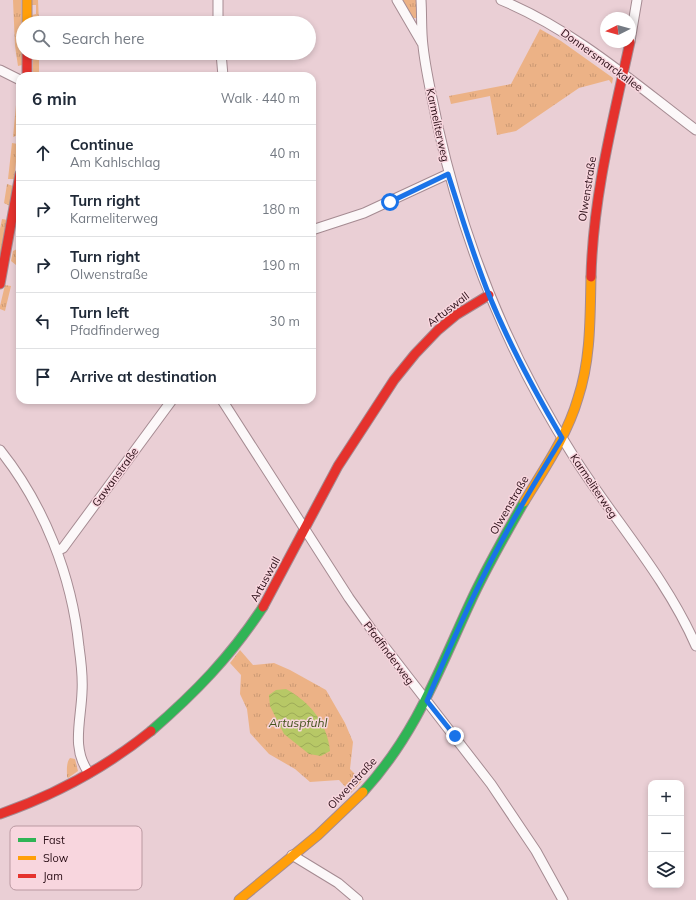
<!DOCTYPE html>
<html lang="en">
<head>
<meta charset="utf-8">
<style>
	body { margin:0; font-family:Mulish,sans-serif; background:#f2f2f3; color:#1f2937 }
	.controls { position:absolute; right:12px; bottom:12px; display:grid; overflow:hidden; border-radius:8px; box-shadow:0 2px 6px #0003 }
	.controls button { width:36px; height:36px; display:grid; place-items:center; padding:0; border:0; border-bottom:1px solid #e0e1e3; background:#fff; color:#1f2937; font:20px sans-serif }
	.compass { position:absolute; left:600px; top:12px; width:36px; height:36px; border-radius:50%; background:#fff; box-shadow:0 2px 6px #0003; rotate:264deg }
	.stop { position:absolute; width:12px; height:12px; margin:-9px; border:3px solid #1a73e8; border-radius:50%; background:#fff }
	.stop.end { background:#1a73e8; border-color:#fff; box-shadow:0 1px 4px #0008 }
	.list { margin:0; padding:0; list-style:none }
	h2 { display:flex; justify-content:space-between; align-items:center; height:52px; margin:0; padding:0 16px; font-size:17px }
	h2 small { font-size:13px; font-weight:400; color:#747a83 }
	.list li { display:grid; grid-template-columns:26px 1fr auto; gap:12px; align-items:center; box-sizing:border-box; height:56px; padding:0 16px; border-top:1px solid #e0e1e3 }
	.list b { display:block; font-size:15px; white-space:nowrap }
	.list p { margin:0; font-size:13px; white-space:nowrap; color:#747a83 }
	.list em { font-size:13px; font-style:normal; color:#747a83 }
	.icon { flex:none; width:22px; height:22px; fill:none; stroke:currentColor; stroke-width:2; stroke-linecap:round; stroke-linejoin:round }
	.map { position:relative; flex:none; width:696px; height:900px; overflow:hidden }
	.search { position:absolute; background:#fff; box-shadow:0 2px 6px #0003; left:16px; top:16px; width:300px; height:44px; display:flex; align-items:center; gap:10px; box-sizing:border-box; padding:0 14px; border-radius:22px; color:#747a83; font-size:15px }
	.panel { position:absolute; background:#fff; box-shadow:0 2px 6px #0003; left:16px; top:72px; width:300px; height:332px; border-radius:12px }
	.map>svg:first-child { display:block }
	.grass { fill:url(#grass-tufts) }
	.water { fill:url(#water-waves) }
	.lines { fill:none; stroke-linecap:round; stroke-linejoin:round }
	.street-casing { stroke:#a58b92; stroke-width:11 }
	.fast-casing { stroke:#a58b92; stroke-width:11 }
	.slow-casing { stroke:#a58b92; stroke-width:11 }
	.jam-casing { stroke:#a58b92; stroke-width:11 }
	.street { stroke:#fcf8f9; stroke-width:9 }
	.fast { stroke:#30b455; stroke-width:9 }
	.slow { stroke:#ff9f0a; stroke-width:9 }
	.jam { stroke:#e5322d; stroke-width:9 }
	.route { stroke:#1a73e8; stroke-width:5 }
	.labels { text-anchor:middle; dominant-baseline:central; stroke-width:3; stroke-linejoin:round; paint-order:stroke }
	.street-label { font-size:11px; fill:#280c14; stroke:#f8d6de }
	.water-label { font-size:12px; font-style:italic; fill:#45541e; stroke:#f8d6de }
	.key { fill:#f8d6de; stroke:#ba99a1; stroke-width:1 }
	.key-label { font-size:11px; fill:#280c14 }
</style>
</head>
<body>
<div class="map">
<svg width="696" height="900" viewBox="0 0 696 900">
	<defs>
		<pattern id="grass-tufts" width="24" height="20" patternUnits="userSpaceOnUse"><rect width="24" height="20" fill="#ecb286"/><path d="M3 7l-1-3M5 7V3M7 7l1-3M15 17l-1-3M17 17v-4M19 17l1-3" fill="none" stroke="#ca9873"/></pattern>
		<pattern id="water-waves" width="16" height="10" patternUnits="userSpaceOnUse"><rect width="16" height="10" fill="#b7c866"/><path d="M0 5q4-4 8 0t8 0" fill="none" stroke="#9dab58"/></pattern>
	</defs>
	<rect width="100%" height="100%" fill="#eacfd5"/>
	<!-- grass -->
	<path class="grass" d="M13,0H21L22,65L18,66L15,46Z
		M32,0H38L39,23L32,21V15L36,14V5H32Z
		M402,0H417V18H413Z
		M540,29L561,41L613,78L612,84L609,80L579,88L516,131L497,135L490,96L451,104L449,96L511,84Z
		M33,53H39V76H33Z
		M17,94H20L18,135L13,137Z
		M12,143L18,144L14,179H8Z
		M7,184L13,186L10,206L4,203Z
		M2,219L8,220L0,259V229Z
		M18,226H20V247L16,265L11,261L13,251L17,249L19,239L16,238Z
		M5,285L11,286L5,311L0,309V306Z
		M240,650L253,665L274,663L290,670L326,690L345,723L353,742L350,769L362,781L351,793L339,780L310,782L295,769L269,754L250,733L247,709L240,694L241,675L230,663Z
		M70,758L75,759L78,771L68,778L67,777C67,771 66,763 70,758Z"/>
	<!-- water -->
	<path class="water" d="M286,689C310,702 327,723 330,751L321,756L309,754L284,734L270,706L269,695L276,690Z"/>
	<g class="lines">
		<defs>
			<path id="street" d="M218,0V23
				M397,0L422,43
				M421,0C422,15 421,31 423,46C426,74 433,101 438,127C464,244 509,356 574,457C614,520 666,577 696,646
				M501,0C574,30 634,83 696,130
				M630,41L637,0
				M221,53L223,76
				M0,70L20,80
				M312,230L364,213L448,174
				M222,400L349,598L374,633L491,784L536,851L563,900
				M0,450C44,505 72,576 79,647C81,661 83,677 82,692C81,721 71,749 89,773
				M57,551L63,548L172,400
				M292,855L338,883L358,900"/>
			<path id="fast" d="M151,731C195,693 231,656 263,607
				M363,792C416,734 438,672 470,603C486,568 505,535 524,502"/>
			<path id="slow" d="M27,0V23
				M524,502C544,469 567,436 578,398C591,359 590,317 591,277
				M239,900L318,835L363,792"/>
			<path id="jam" d="M27,53V76
				M591,277C593,196 613,120 630,42
				M0,284L20,174
				M263,607L338,466L394,380L415,354L438,330L456,315L489,295
				M0,814C55,795 105,768 151,731"/>
		</defs>
		<!-- street casing -->
		<use href="#street" class="street-casing"/>
		<!-- fast casing -->
		<use href="#fast" class="fast-casing"/>
		<!-- slow casing -->
		<use href="#slow" class="slow-casing"/>
		<!-- jam casing -->
		<use href="#jam" class="jam-casing"/>
		<!-- street -->
		<use href="#street" class="street"/>
		<!-- fast -->
		<use href="#fast" class="fast"/>
		<!-- slow -->
		<use href="#slow" class="slow"/>
		<!-- jam -->
		<use href="#jam" class="jam"/>
	</g>
	<g class="lines">
		<!-- route -->
		<path class="route" d="M390,202L448,174C461,214 473,255 489,295C509,344 535,392 562,438C534,484 506,530 482,579C462,619 444,660 427,701L455,736"/>
	</g>
	<g class="labels">
		<!-- street labels -->
		<g class="street-label">
			<text transform="translate(602 60) rotate(36)">Donnersmarckallee</text>
			<text transform="translate(438 125) rotate(78)">Karmeliterweg</text>
			<text transform="translate(587 189) rotate(-81)">Olwenstraße</text>
			<text transform="translate(448 309) rotate(-37)">Artuswall</text>
			<text transform="translate(115 477) rotate(-54)">Gawanstraße</text>
			<text transform="translate(594 486) rotate(56)">Karmeliterweg</text>
			<text transform="translate(509 505) rotate(-60)">Olwenstraße</text>
			<text transform="translate(265 579) rotate(-61)">Artuswall</text>
			<text transform="translate(389 653) rotate(53)">Pfadfinderweg</text>
			<text transform="translate(352 783) rotate(-47)">Olwenstraße</text>
		</g>
		<!-- water labels -->
		<g class="water-label">
			<text x="298" y="722">Artuspfuhl</text>
		</g>
	</g>
	<!-- legend -->
	<rect x="10" y="826" width="132" height="64" rx="6" class="key"/>
	<rect x="18" y="838" width="18" height="4" fill="#30b455"/>
	<rect x="18" y="856" width="18" height="4" fill="#ff9f0a"/>
	<rect x="18" y="874" width="18" height="4" fill="#e5322d"/>
	<g class="key-label">
		<text x="43" y="844">Fast</text>
		<text x="43" y="862">Slow</text>
		<text x="43" y="880">Jam</text>
	</g>
</svg>
<div class="controls">
<button>+</button>
<button>−</button>
<button><svg class="icon" aria-label="layers" viewBox="0 0 24 24"><path d="M12 4l9 5-9 5-9-5zM3 14l9 5 9-5"/></svg></button>
</div>
<svg class="compass" viewBox="-18 -18 36 36"><path d="M0-13l5 13h-10z" fill="#e53935"/><path d="M0 13l5-13h-10z" fill="#747a83"/></svg>
<div class="stop" style="left:390px;top:202px"></div>
<div class="stop end" style="left:455px;top:736px"></div>
<div class="search"><svg class="icon" aria-label="search" viewBox="0 0 24 24"><circle cx="10" cy="10" r="6"/><path d="M15 15l6 6"/></svg>Search here</div>
<section class="panel">
<h2>6 min<small>Walk · 440 m</small></h2>
<ul class="list">
<li><svg class="icon" aria-label="ahead" viewBox="0 0 24 24"><path d="M12 20V5M6 11l6-6 6 6"/></svg><div><b>Continue</b><p>Am Kahlschlag</p></div><em>40 m</em></li>
<li><svg class="icon" aria-label="right" viewBox="0 0 24 24"><path d="M7 20v-9h11M14 6l5 5-5 5"/></svg><div><b>Turn right</b><p>Karmeliterweg</p></div><em>180 m</em></li>
<li><svg class="icon" aria-label="right" viewBox="0 0 24 24"><path d="M7 20v-9h11M14 6l5 5-5 5"/></svg><div><b>Turn right</b><p>Olwenstraße</p></div><em>190 m</em></li>
<li><svg class="icon" aria-label="left" viewBox="0 0 24 24"><path d="M17 20v-9H6M10 6l-5 5 5 5"/></svg><div><b>Turn left</b><p>Pfadfinderweg</p></div><em>30 m</em></li>
<li><svg class="icon" aria-label="arrive" viewBox="0 0 24 24"><path d="M6 21V4h12l-3 4 3 4H6"/></svg><div><b>Arrive at destination</b></div></li>
</ul>
</section>
</div>
</body>
</html>
